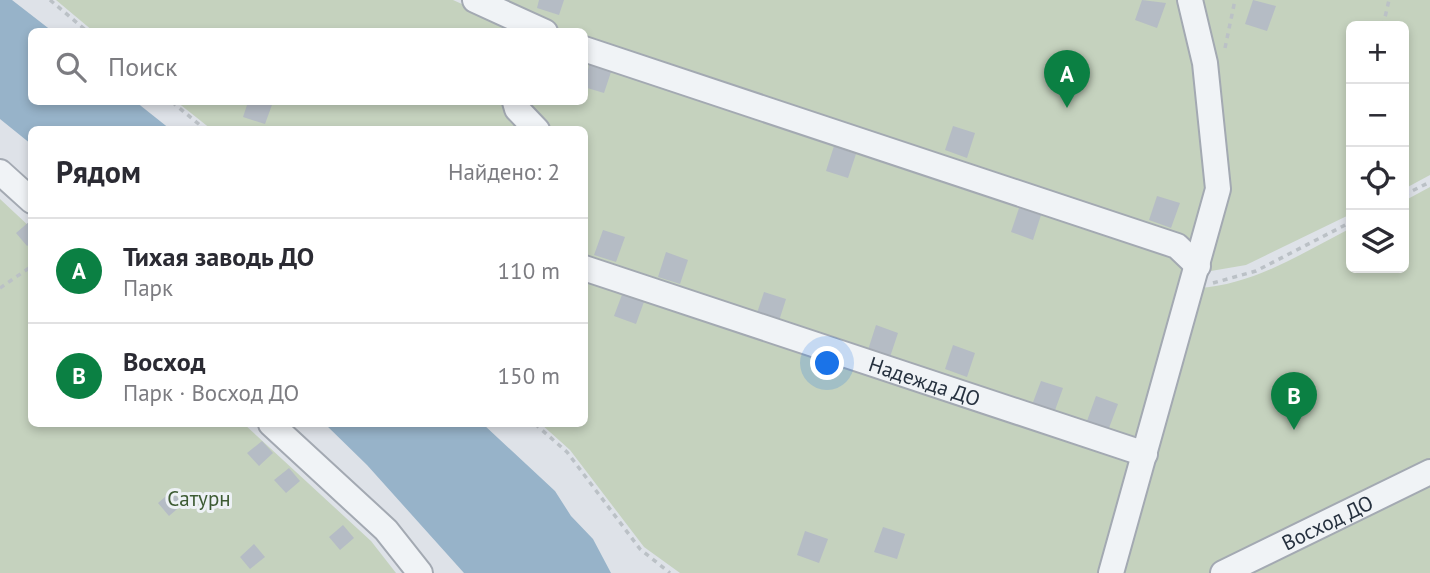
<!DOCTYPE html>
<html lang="ru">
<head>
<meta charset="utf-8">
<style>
	body { margin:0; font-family:"PT Sans",sans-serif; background:#f7f7f7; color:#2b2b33 }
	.controls { position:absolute; right:21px; top:21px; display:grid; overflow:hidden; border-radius:10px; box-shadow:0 4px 10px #0003 }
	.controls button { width:63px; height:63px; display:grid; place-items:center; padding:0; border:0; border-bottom:2px solid #e1e1e2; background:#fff; color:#2b2b33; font:35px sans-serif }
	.you { position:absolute; left:828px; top:364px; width:24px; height:24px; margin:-18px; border:5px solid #fff; border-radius:50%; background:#1a73e8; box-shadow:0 0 0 10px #1a73e833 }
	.badge { display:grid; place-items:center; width:46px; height:46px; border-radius:50%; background:#0b8043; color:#fff; font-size:23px; font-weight:700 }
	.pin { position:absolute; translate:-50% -58px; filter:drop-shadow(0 2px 4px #0008) }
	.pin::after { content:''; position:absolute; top:37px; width:24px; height:21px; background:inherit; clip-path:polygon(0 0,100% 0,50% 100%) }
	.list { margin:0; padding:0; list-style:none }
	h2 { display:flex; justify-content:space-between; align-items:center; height:91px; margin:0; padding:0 28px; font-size:30px }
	h2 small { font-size:23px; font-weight:400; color:#7c7c81 }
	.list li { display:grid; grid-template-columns:46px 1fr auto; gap:21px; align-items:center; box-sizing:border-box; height:105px; padding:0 28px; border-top:2px solid #e1e1e2 }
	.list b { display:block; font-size:26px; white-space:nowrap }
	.list p { margin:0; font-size:23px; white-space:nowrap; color:#7c7c81 }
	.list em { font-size:23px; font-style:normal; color:#7c7c81 }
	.icon { flex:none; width:38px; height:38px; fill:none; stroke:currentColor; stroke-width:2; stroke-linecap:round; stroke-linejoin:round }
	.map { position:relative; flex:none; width:1430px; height:573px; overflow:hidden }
	.search { position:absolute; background:#fff; box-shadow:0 4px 10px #0003; left:28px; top:28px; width:560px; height:77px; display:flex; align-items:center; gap:18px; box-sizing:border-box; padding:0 24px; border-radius:10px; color:#7c7c81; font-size:26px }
	.panel { position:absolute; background:#fff; box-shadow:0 4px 10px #0003; left:28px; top:126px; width:560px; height:301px; border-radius:10px }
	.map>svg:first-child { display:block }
	.green { fill:#c5d2be }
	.water { fill:#97b3c9 }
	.building { fill:#b5bcc5 }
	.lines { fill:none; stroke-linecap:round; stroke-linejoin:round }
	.street-casing { stroke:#a3a9b2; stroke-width:28 }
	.path { stroke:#bbc1c6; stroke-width:3.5; stroke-dasharray:5 5; stroke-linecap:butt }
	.street { stroke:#f0f3f6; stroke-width:24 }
	.labels { text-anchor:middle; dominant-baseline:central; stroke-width:6; stroke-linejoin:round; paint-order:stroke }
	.street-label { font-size:21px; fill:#26313f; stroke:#edf1f5 }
	.park-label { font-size:21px; fill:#3d5b33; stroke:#edf1f5 }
</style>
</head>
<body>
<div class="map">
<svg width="1430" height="573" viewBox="0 0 1430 573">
	<rect width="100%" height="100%" fill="#dee2e8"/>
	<!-- green -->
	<path class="green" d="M56,0H453L522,31H93Z
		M494,0H1430V175L1404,189V26H1351V214L1246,265L1205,272L1193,246L585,40L584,32L563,31Z
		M585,58L1174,255L1188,270L1105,573H680L644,547L570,450L541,424H584V130L211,129L177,102H584Z
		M1430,187V573H1117L1198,288C1254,285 1302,253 1351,228V268H1404V201Z
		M0,199L31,228L32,424H244L371,541L396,573H0Z"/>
	<!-- water -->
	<path class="water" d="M0,0H12L52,31L32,32V102H136L170,129L32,130L31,144L0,119Z
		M325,424H483L555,491L571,516L593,539L611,573H464L367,465Z"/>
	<!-- building -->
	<path class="building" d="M539,0H564L559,15L537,8Z
		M1142,0L1166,3L1157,28L1135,20Z
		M1253,0L1276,6L1267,31L1245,24Z
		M590,61L612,69L604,93L584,87Z
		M248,102H273L265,124L243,117Z
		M953,126L975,133L967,158L945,150Z
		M834,146L856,154L848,178L826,171Z
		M1157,196L1180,203L1171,228L1149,220Z
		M1019,208L1041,215L1033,240L1011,232Z
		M30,221L32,242L27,246L16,233Z
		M603,230L625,237L616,262L594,255Z
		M666,252L688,260L680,284L658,277Z
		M623,292L645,299L636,324L614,316Z
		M764,292L786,299L778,324L756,316Z
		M876,325L898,333L890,357L868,350Z
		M953,345L975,353L967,377L945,369Z
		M1041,381L1063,388L1054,413L1032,405Z
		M1096,396L1118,404L1109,428L1087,421Z
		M262,441L273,453L259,466L247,453Z
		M289,468L300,481L286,493L274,480Z
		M172,491L183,504L169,516L158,503Z
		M343,525L354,538L340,550L329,537Z
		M883,527L905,534L897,559L874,552Z
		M805,531L828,539L819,563L797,555Z
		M254,544L265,557L250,569L240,557Z"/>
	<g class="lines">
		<defs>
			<g id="street">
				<path d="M475,0L545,32"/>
				<path d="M584,49L1177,246L1198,266"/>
				<path d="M515,102L517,109L537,130"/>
				<path d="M0,172L32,201"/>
				<path id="s1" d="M584,268L1145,454"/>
				<path d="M271,424L386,530L420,573"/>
				<path d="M1111,573L1218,189L1205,63L1190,0"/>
				<path id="s2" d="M1223,573L1430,472"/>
			</g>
		</defs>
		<!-- street casing -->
		<use href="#street" class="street-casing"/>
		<!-- path -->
		<path class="path" d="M50,0L88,32
			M1383,26L1389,0
			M1225,48L1235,0
			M172,102L206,130
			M1404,195L1430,182
			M1213,283L1256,271L1351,222
			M0,288L32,266
			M535,424L567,452L640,549L670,573"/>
		<!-- street -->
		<use href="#street" class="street"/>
	</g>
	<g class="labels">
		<!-- street labels -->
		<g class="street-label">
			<text stroke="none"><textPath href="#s1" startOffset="359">Надежда ДО</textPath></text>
			<text stroke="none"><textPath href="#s2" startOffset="116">Восход ДО</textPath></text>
		</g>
		<!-- park labels -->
		<g class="park-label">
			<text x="199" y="498">Сатурн</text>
		</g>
	</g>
</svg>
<div class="controls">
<button>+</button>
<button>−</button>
<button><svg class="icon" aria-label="locate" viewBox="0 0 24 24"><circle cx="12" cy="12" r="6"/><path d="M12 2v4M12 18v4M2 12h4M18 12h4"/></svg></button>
<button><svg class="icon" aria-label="layers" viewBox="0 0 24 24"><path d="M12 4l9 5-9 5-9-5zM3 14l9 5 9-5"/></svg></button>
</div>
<div class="you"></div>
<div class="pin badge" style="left:1067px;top:108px">A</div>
<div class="pin badge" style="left:1294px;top:430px">B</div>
<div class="search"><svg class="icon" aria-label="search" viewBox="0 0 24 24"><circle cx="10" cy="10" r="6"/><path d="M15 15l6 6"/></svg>Поиск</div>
<section class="panel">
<h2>Рядом<small>Найдено: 2</small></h2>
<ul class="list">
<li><span class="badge">A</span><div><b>Тихая заводь ДО</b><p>Парк</p></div><em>110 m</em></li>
<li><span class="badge">B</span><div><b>Восход</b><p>Парк · Восход ДО</p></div><em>150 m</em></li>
</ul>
</section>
</div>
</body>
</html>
